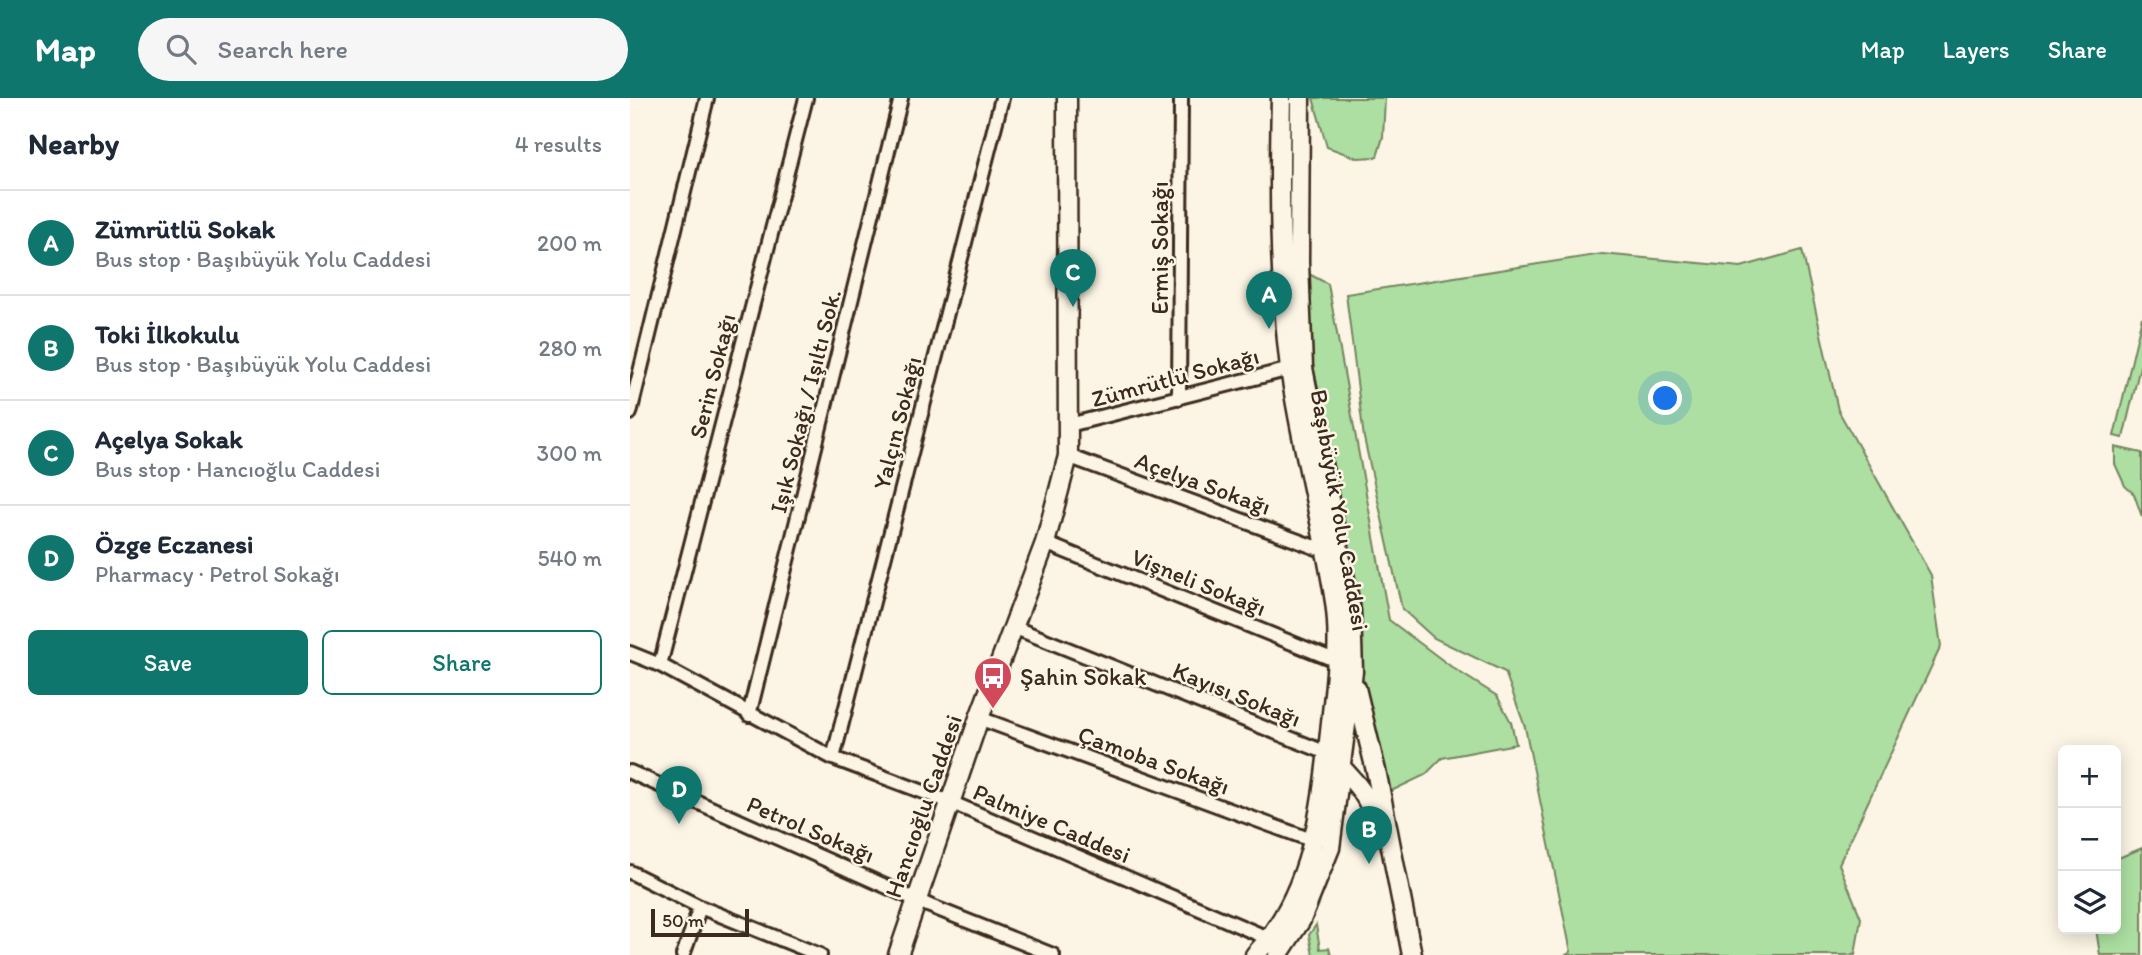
<!DOCTYPE html>
<html lang="en">
<head>
<meta charset="utf-8">
<style>
	body { margin:0; font-family:Itim,sans-serif; background:#f6f6f7; color:#1f2937 }
	.controls { position:absolute; right:21px; bottom:21px; display:grid; overflow:hidden; border-radius:10px; box-shadow:0 4px 18px #0003 }
	.controls button { width:63px; height:63px; display:grid; place-items:center; padding:0; border:0; border-bottom:2px solid #e0e1e3; background:#fff; color:#1f2937; font:35px sans-serif }
	.scale { position:absolute; left:21px; bottom:18px; width:98px; box-sizing:border-box; padding-left:7px; border:4px solid #3b2a1e; border-top:0; font-size:19px; line-height:24px; white-space:nowrap; color:#3b2a1e; -webkit-text-stroke:5px #fcf5e5; paint-order:stroke }
	.you { position:absolute; left:1036px; top:301px; width:24px; height:24px; margin:-18px; border:5px solid #fff; border-radius:50%; background:#1a73e8; box-shadow:0 0 0 10px #1a73e833 }
	.badge { display:grid; place-items:center; width:46px; height:46px; border-radius:50%; background:#0f766e; color:#fff; font-size:23px; font-weight:700 }
	.pin { position:absolute; translate:-50% -58px; filter:drop-shadow(0 2px 4px #0008) }
	.pin::after { content:''; position:absolute; top:37px; width:24px; height:21px; background:inherit; clip-path:polygon(0 0,100% 0,50% 100%) }
	.list { margin:0; padding:0; list-style:none }
	h2 { display:flex; justify-content:space-between; align-items:center; height:91px; margin:0; padding:0 28px; font-size:30px }
	h2 small { font-size:23px; font-weight:400; color:#747a83 }
	.list li { display:grid; grid-template-columns:46px 1fr auto; gap:21px; align-items:center; box-sizing:border-box; height:105px; padding:0 28px; border-top:2px solid #e0e1e3 }
	.list b { display:block; font-size:26px; white-space:nowrap }
	.list p { margin:0; font-size:23px; white-space:nowrap; color:#747a83 }
	.list em { font-size:23px; font-style:normal; color:#747a83 }
	.actions { display:flex; gap:14px; padding:21px 28px }
	.actions a { flex:1; padding:16px 0; border:2px solid #0f766e; border-radius:10px; text-align:center; font-size:24px; color:#0f766e }
	.actions .main { background:#0f766e; color:#fff }
	.icon { flex:none; width:38px; height:38px; fill:none; stroke:currentColor; stroke-width:2; stroke-linecap:round; stroke-linejoin:round }
	.map { position:relative; flex:none; width:1512px; height:857px; overflow:hidden }
	header { display:flex; align-items:center; gap:42px; box-sizing:border-box; height:98px; padding:0 35px; background:#0f766e; color:#fff }
	header strong { font-size:33px }
	nav { display:flex; gap:38px; margin-inline-start:auto; font-size:24px }
	.search { width:490px; height:63px; background:#f6f6f7; display:flex; align-items:center; gap:18px; box-sizing:border-box; padding:0 24px; border-radius:38px; color:#747a83; font-size:26px }
	main { display:flex }
	aside { flex:1; background:#fff }
	.map>svg:first-child { display:block }
	.green { fill:#acdfa1; stroke:#748460; stroke-width:2 }
	.lines { fill:none; stroke-linecap:round; stroke-linejoin:round }
	.street-casing { stroke:#3b2a1e; stroke-width:18 }
	.secondary-casing { stroke:#3b2a1e; stroke-width:23 }
	.street { stroke:#fcf5e5; stroke-width:12 }
	.secondary { stroke:#fcf5e5; stroke-width:18 }
	.labels { text-anchor:middle; dominant-baseline:central; stroke-width:5; stroke-linejoin:round; paint-order:stroke }
	.street-label { font-size:24px; fill:#3b2a1e; stroke:#fcf5e5 }
	.poi-label { font-size:24px; fill:#3b2a1e; stroke:#fcf5e5; text-anchor:start }
</style>
</head>
<body>
<header>
<strong>Map</strong>
<div class="search"><svg class="icon" aria-label="search" viewBox="0 0 24 24"><circle cx="10" cy="10" r="6"/><path d="M15 15l6 6"/></svg>Search here</div>
<nav><a>Map</a><a>Layers</a><a>Share</a></nav>
</header>
<main>
<aside>
<h2>Nearby<small>4 results</small></h2>
<ul class="list">
<li><span class="badge">A</span><div><b>Zümrütlü Sokak</b><p>Bus stop · Başıbüyük Yolu Caddesi</p></div><em>200 m</em></li>
<li><span class="badge">B</span><div><b>Toki İlkokulu</b><p>Bus stop · Başıbüyük Yolu Caddesi</p></div><em>280 m</em></li>
<li><span class="badge">C</span><div><b>Açelya Sokak</b><p>Bus stop · Hancıoğlu Caddesi</p></div><em>300 m</em></li>
<li><span class="badge">D</span><div><b>Özge Eczanesi</b><p>Pharmacy · Petrol Sokağı</p></div><em>540 m</em></li>
</ul>
<div class="actions"><a class="main">Save</a><a>Share</a></div>
</aside>
<div class="map">
<svg width="1512" height="857" viewBox="0 0 1512 857">
	<rect width="100%" height="100%" fill="#fcf5e5"/>
	<filter id="ink" filterUnits="userSpaceOnUse"><feTurbulence type="fractalNoise" baseFrequency=".0143" numOctaves="2"/><feDisplacementMap in="SourceGraphic" scale="14" xChannelSelector="R" yChannelSelector="G"/><feConvolveMatrix kernelMatrix="1 2 1 2 8 2 1 2 1" color-interpolation-filters="sRGB"/></filter>
	<g filter="url(#ink)">
		<!-- green -->
		<path class="green" d="M683,0H755L753,39L747,59L727,60L697,49Z
			M1172,152L1208,312L1301,477L1311,548L1209,766L1231,820L1225,857H936L941,854L895,629L875,574L804,540L772,511L734,340L716,196L972,156L1111,169Z
			M679,176L698,186L759,522L823,570L867,598L881,624L886,646L812,660L795,677L759,694L732,583L731,506L683,267Z
			M1512,219V260L1493,340L1484,338Z
			M1485,349L1512,355V419L1504,396L1495,388L1485,366Z
			M1512,750V857H1470L1466,831H1486V761Z
			M686,827L690,851L699,850L701,857H683L679,837Z"/>
		<g class="lines">
			<defs>
				<path id="street" d="M549,300L551,0
					M0,315L77,0
					M439,327L660,271
					M438,358L687,450L694,449
					M415,445L707,563
					M383,529L697,655
					M0,555L30,567L203,660L320,704L640,841
					M30,567L176,0
					M119,617L271,0
					M349,620L684,743
					M203,660L372,0
					M0,674L300,808L423,857
					M0,774L70,809L190,857
					M53,857L70,809"/>
				<path id="secondary" d="M726,590L747,677L782,857
					M707,665C726,685 739,698 746,725
					M268,857L349,620L415,445L438,358L437,0
					M625,857C684,794 692,707 701,625C705,584 711,545 705,504C693,425 671,348 660,270C649,180 649,90 651,0
					M648,857L671,822L700,750L723,573L721,513L673,270L669,164L670,0"/>
			</defs>
			<!-- street casing -->
			<use href="#street" class="street-casing"/>
			<!-- secondary casing -->
			<use href="#secondary" class="secondary-casing"/>
			<!-- street -->
			<use href="#street" class="street"/>
			<!-- secondary -->
			<use href="#secondary" class="secondary"/>
		</g>
	</g>
	<!-- icons -->
	<defs>
		<symbol id="bus-pin" viewBox="-11 -11 22 30"><path d="M0 17L-7.5 6A9.5 9.5 0 1 1 7.5 6Z" fill="#d1495b" stroke="#fcf5e5"/><path d="M-5-6H5V4H4V6H2V4H-2V6H-4V4H-5ZM-3.5-4V0h7V-4ZM-3.5 1.2v1.5H-2V1.2ZM2 1.2v1.5H3.5V1.2Z" fill="#fff"/></symbol>
	</defs>
	<g fill-rule="evenodd">
		<use href="#bus-pin" x="341" y="556" width="44" height="60"/>
	</g>
	<g class="labels">
		<!-- street labels -->
		<g class="street-label">
			<text transform="translate(529 150) rotate(-90)">Ermiş Sokağı</text>
			<text transform="translate(82 278) rotate(-76)">Serin Sokağı</text>
			<text transform="translate(545 279) rotate(-15)">Zümrütlü Sokağı</text>
			<text transform="translate(175 303) rotate(-76)">Işık Sokağı / Işıltı Sok.</text>
			<text transform="translate(267 325) rotate(-76)">Yalçın Sokağı</text>
			<text transform="translate(573 385) rotate(20)">Açelya Sokağı</text>
			<text transform="translate(710 412) rotate(80)">Başıbüyük Yolu Caddesi</text>
			<text transform="translate(569 484) rotate(22)">Vişneli Sokağı</text>
			<text transform="translate(607 596) rotate(22)">Kayısı Sokağı</text>
			<text transform="translate(524 662) rotate(20)">Çamoba Sokağı</text>
			<text transform="translate(293 708) rotate(-71)">Hancıoğlu Caddesi</text>
			<text transform="translate(422 725) rotate(23)">Palmiye Caddesi</text>
			<text transform="translate(181 731) rotate(23)">Petrol Sokağı</text>
		</g>
		<!-- poi labels -->
		<g class="poi-label">
			<text x="390" y="578">Şahin Sokak</text>
		</g>
	</g>
</svg>
<div class="controls">
<button>+</button>
<button>−</button>
<button><svg class="icon" aria-label="layers" viewBox="0 0 24 24"><path d="M12 4l9 5-9 5-9-5zM3 14l9 5 9-5"/></svg></button>
</div>
<div class="scale">50 m</div>
<div class="you"></div>
<div class="pin badge" style="left:639px;top:231px">A</div>
<div class="pin badge" style="left:739px;top:766px">B</div>
<div class="pin badge" style="left:443px;top:209px">C</div>
<div class="pin badge" style="left:49px;top:726px">D</div>
</div>
</main>
</body>
</html>
